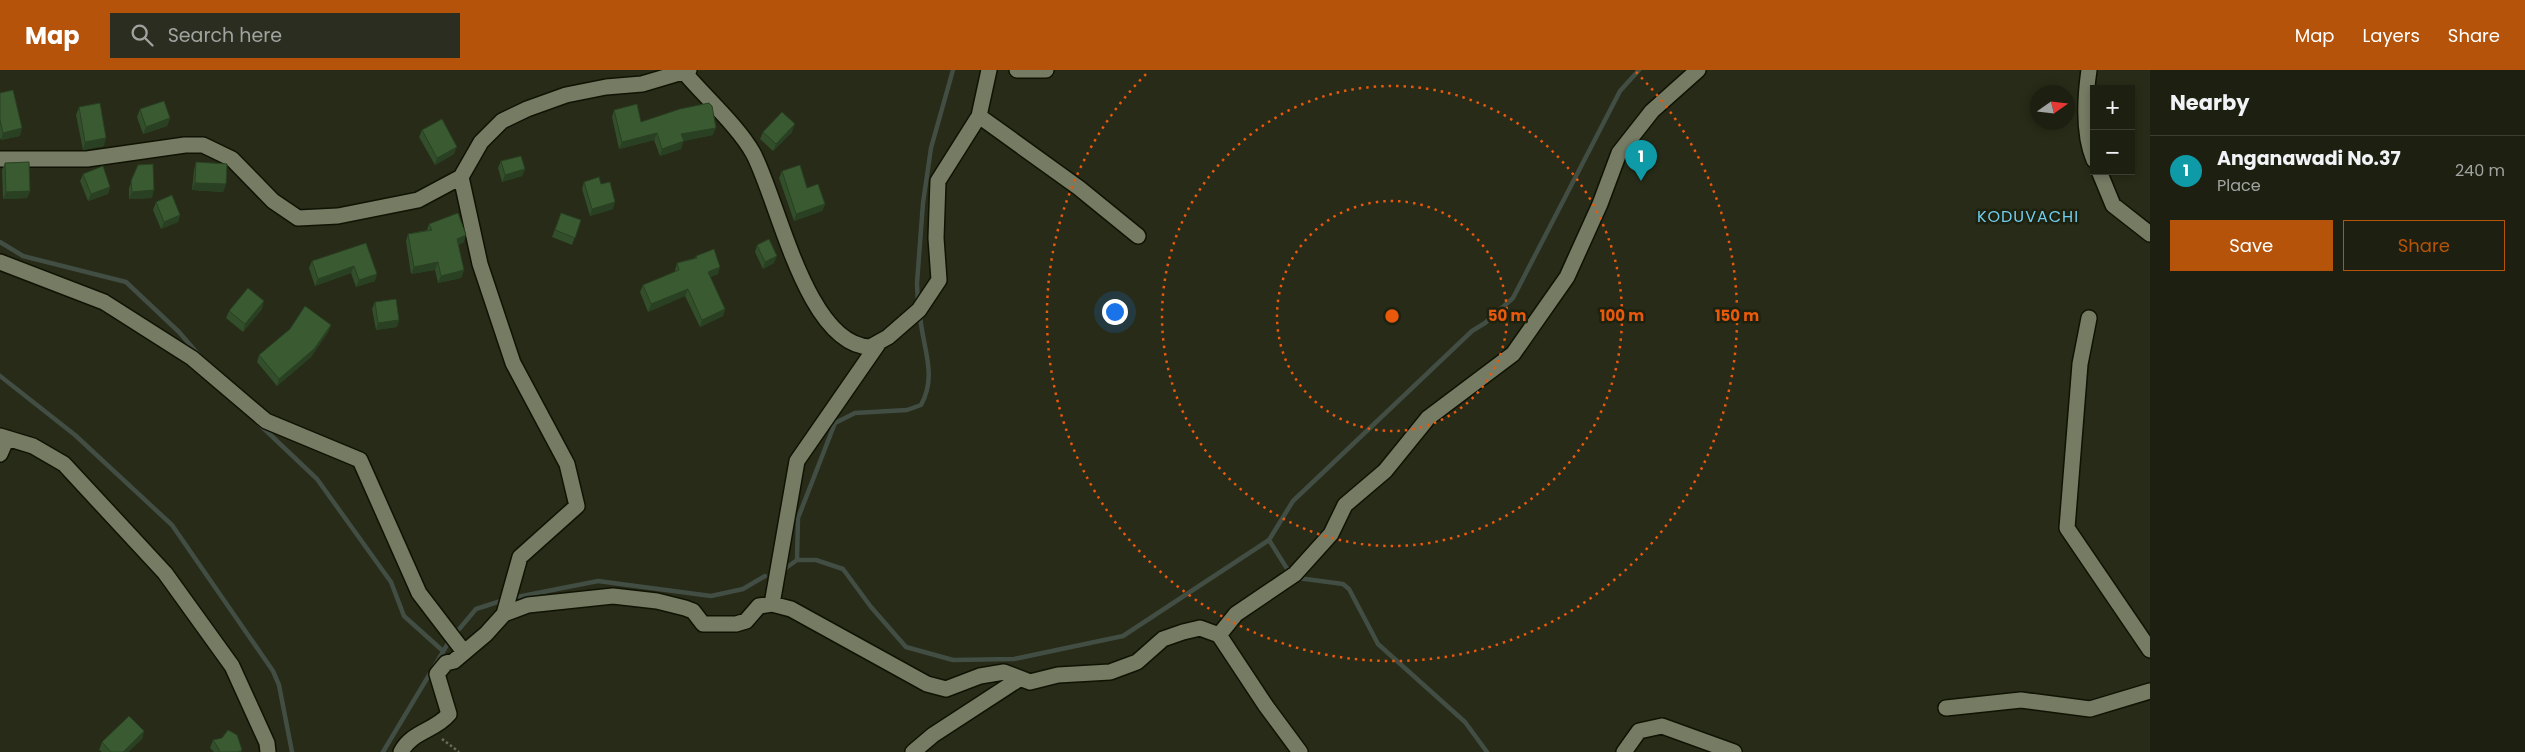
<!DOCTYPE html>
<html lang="en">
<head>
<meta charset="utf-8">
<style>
	body { margin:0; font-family:Poppins,sans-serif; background:#2a2d1f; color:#f1f3f6 }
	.controls { position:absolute; right:15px; top:15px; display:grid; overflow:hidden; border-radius:0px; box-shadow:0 2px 8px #0003 }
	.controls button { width:45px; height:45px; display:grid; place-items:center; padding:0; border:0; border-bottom:1px solid #3b3e31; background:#1d2011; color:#f1f3f6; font:25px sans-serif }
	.compass { position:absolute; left:2030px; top:15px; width:45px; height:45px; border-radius:50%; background:#1d2011; box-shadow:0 2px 8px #0003; rotate:76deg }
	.you { position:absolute; left:1114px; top:241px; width:18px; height:18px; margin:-12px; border:4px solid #fff; border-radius:50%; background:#1a73e8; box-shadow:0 0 0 8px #1a73e833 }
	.badge { display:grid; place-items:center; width:32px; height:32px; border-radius:50%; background:#b45309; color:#fff; font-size:16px; font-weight:700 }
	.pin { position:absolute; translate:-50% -41px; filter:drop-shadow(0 1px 2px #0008) }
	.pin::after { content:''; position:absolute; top:26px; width:18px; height:15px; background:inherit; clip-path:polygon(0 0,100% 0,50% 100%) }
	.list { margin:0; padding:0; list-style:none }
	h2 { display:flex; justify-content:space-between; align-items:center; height:65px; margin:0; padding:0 20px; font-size:21px }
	h2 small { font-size:16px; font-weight:400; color:#a0a39f }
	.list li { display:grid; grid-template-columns:32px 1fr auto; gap:15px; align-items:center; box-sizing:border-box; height:70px; padding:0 20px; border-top:1px solid #3b3e31 }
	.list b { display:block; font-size:19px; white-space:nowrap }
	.list p { margin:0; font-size:16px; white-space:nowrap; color:#a0a39f }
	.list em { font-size:16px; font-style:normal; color:#a0a39f }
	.actions { display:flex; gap:10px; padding:15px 20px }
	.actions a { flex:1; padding:11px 0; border:1px solid #b45309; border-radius:0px; text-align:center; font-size:18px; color:#b45309 }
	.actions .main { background:#b45309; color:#fff }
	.icon { flex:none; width:28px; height:28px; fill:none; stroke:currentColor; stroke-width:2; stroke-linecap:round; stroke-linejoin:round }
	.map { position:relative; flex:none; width:2150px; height:682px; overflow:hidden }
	header { display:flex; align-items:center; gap:30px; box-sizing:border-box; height:70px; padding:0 25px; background:#b45309; color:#fff }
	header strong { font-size:24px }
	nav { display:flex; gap:28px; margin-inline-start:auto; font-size:18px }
	.search { width:350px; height:45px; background:#2a2d1f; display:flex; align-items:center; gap:12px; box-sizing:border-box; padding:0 18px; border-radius:0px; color:#a0a39f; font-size:19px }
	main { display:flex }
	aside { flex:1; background:#1d2011 }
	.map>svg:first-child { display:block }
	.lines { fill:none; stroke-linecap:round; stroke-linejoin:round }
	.stream { stroke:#424d44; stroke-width:4.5 }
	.street-casing { stroke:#101303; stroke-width:18 }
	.path { stroke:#696c5b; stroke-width:2.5; stroke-dasharray:2.5 2.5; stroke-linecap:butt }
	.street { stroke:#767b64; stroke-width:15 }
	.wall { fill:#324e2a }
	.shaded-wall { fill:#294022 }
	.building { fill:#3a5b31; stroke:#294022 }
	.ring { fill:none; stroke:#e8590c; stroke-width:2.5; stroke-dasharray:2.5 5 }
	.labels { text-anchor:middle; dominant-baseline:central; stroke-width:5; stroke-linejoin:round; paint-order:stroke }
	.neighbourhood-label { font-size:16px; letter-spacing:1px; fill:#70cdee; stroke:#1d210e }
	.centre { fill:#e8590c; stroke:#1d210e; stroke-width:2.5 }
	.ring-label { font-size:15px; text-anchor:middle; font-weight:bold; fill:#e8590c; stroke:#1d210e; stroke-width:5; stroke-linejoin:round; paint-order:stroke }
</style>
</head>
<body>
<header>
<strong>Map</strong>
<div class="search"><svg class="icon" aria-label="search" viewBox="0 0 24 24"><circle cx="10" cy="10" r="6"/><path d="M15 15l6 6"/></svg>Search here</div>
<nav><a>Map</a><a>Layers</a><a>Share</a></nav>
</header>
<main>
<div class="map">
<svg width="2150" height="682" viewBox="0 0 2150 682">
	<rect width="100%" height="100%" fill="#272b17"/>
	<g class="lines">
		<!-- stream -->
		<path class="stream" d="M0,172L23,186L126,212L179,262L198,284
			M918,235L917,213L923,133L931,78L953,0
			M0,306L75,365L172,455L273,601L279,615L292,682
			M259,354L317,409L391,512L404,546L443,581
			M1269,470L1291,505
			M797,490L798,448L835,353L855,343L907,340L921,335C938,305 922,276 920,245
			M783,500L797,490H816L843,499L871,537L906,577L953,590L1014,589L1123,566L1269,470L1293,431L1472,261L1485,253L1513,228L1620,21L1639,0
			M1298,508L1343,514L1349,519L1378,574L1465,652L1487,682
			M512,528L598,511L711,526L743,519L765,506
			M455,564L476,539L504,530
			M383,682L450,570"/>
		<defs>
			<path id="street" d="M1017,0H1046
				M2089,0C2085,28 2083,64 2094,90
				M684,2C704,26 738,56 753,83C778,129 806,275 870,277L888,267L919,240L939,210L936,168L938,111L979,46L989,0
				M979,46L1079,118L1138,166
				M0,89H87L185,75H203L232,89L273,131L298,148L338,146L418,130L461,107L481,72L502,51L527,39L566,25L606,17L642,14L689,0
				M2099,101L2113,135L2150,164
				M461,107L480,194L513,293L567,394L577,436L520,487L504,544
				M0,192L104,232L192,288L266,351L360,390L419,523L464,582
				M2089,248L2080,294L2067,458L2150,580
				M0,366L33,376L64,394L165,503L232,596L267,673L268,682
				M0,384L7,368
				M772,534L797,391L878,274
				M1219,565L1236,544L1295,504L1331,464L1345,435L1385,401L1428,348L1513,284L1567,207L1600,134L1619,83L1652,41L1698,0
				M1219,565L1266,636L1300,682
				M1946,638L2021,630L2090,639L2150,621
				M401,682C412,661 435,661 449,644L437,604L446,593L454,591L486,564L504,544L528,535L613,526L657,531L685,538L693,541L703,554H736L746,551L759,536L772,534L791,539L927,614L946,619L980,606L1004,602L1030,612L1058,605L1110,602L1137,592L1163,569L1183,562L1200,558L1219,565
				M913,682L933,665L1019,609
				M1624,682L1639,661L1662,656L1734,682"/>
		</defs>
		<!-- street casing -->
		<use href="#street" class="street-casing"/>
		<!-- path -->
		<path class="path" d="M442,669L459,682"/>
		<!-- street -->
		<use href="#street" class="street"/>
	</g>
	<!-- wall -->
	<path class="wall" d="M0,23L20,66L1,70L0,68Z
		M79,37L104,76L83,80L76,45Z
		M140,39L170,48L167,56L143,64L137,47Z
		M614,40L641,52L713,65L683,71L681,79L660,86L654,70L619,79L612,47Z
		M422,60L454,84L435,95L419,67Z
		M763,62H792L773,81L760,69Z
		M501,91L525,99L522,106L502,112L498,98Z
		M196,92L226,114L223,122L192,120L194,100Z
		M5,93L30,121L27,128L3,129L2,100Z
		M138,95L152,128L129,129V118Z
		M782,101L807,118L825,134L822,141L794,151L779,108Z
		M83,104L110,117L108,124L88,131L80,111Z
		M584,112L601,114L613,139L590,146L582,119Z
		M156,132L180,145L178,152L161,159L153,140Z
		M561,143L581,150L572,175L552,167Z
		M429,154L464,172L458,175L464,200L461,208L438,213L435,200L411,204L406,171L408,164L427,160Z
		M366,173L375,211L356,217L351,203L315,216L309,198L312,191Z
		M757,175L774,193L763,199L755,182Z
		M696,186L718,204L710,207L725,239L723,246L700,257L685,226L648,242L640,222L643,215L675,202V200L677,193L695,188Z
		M375,232L399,250L397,257L376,260L372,239Z
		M262,239L243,262L226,248L229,241Z
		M331,255L328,262L311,287L277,316L257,292L259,285Z
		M144,661L142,669L128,682H102L99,680L102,672Z
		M213,670L242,680L241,682H214L210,678Z"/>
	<!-- shaded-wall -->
	<path class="shaded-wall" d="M170,48L167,56L143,64L146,57Z
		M795,54L792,62L773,81L776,74Z
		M22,58L20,66L1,70L3,63Z
		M716,58L713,65L679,72L681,64Z
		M657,63L654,70L619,79L622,72Z
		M106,68L104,76L83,80L85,72Z
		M684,71L681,79L660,86L662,79Z
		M457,77L454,84L435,95L437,88Z
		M525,99L522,106L502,112L505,105Z
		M195,113L226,114L223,122L192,120Z
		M110,117L108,124L88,131L91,124Z
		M154,120L152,128L129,129L132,122Z
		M30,121L27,128L3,129L6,122Z
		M615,132L613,139L590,146L592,139Z
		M825,134L822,141L794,151L796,144Z
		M180,145L178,152L161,159L164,152Z
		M466,165L464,172L454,176L457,169Z
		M777,186L774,193L763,199L765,192Z
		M438,192L435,200L411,204L414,197Z
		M354,196L351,203L315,216L318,209Z
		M720,197L718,204L705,209L708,202Z
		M464,200L461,208L438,213L441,206Z
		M377,204L375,211L356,217L359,210Z
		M688,219L685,226L648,242L651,234Z
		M264,231L262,239L243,262L245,254Z
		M725,239L723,246L700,257L702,250Z
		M399,250L397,257L376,260L378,253Z
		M331,255L328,262L311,287L277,316L279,309Z
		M144,661L142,669L128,682H123Z"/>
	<!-- building -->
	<path class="building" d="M13,20L22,58L3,63L0,50V23Z
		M164,31L170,48L146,57L140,39Z
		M100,33L106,68L85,72L79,37Z
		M709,33L712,36L716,58L681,64L684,71L662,79L657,63L622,72L614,40L637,34L641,52L680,39Z
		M782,42L795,54L776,74L763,62Z
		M442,49L457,77L437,88L422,60Z
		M521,86L525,99L505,105L501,91Z
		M29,92L30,121L6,122L5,93Z
		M196,92L227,94L226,114L195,113Z
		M153,94L154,120L132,122L131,111L138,95Z
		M800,95L807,118L818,114L825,134L796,144L782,101Z
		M103,96L110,117L91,124L83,104Z
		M599,107L601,114L610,112L615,132L592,139L584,112Z
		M172,125L180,145L164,152L156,132Z
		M458,143L466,165L457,169L464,200L441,206L438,192L414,197L408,164L432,160L429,154Z
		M561,143L581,150L575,168L555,160Z
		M769,169L777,186L765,192L757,175Z
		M366,173L377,204L359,210L354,196L318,209L312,191Z
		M714,179L720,197L708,202L725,239L702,250L688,219L651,234L643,215L679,200L677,193L697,188L696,186Z
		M248,218L264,231L245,254L229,241Z
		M396,229L399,250L378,253L375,232Z
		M305,236L331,255L314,279L279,309L259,285L290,259Z
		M129,646L144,661L123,682H111L102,672Z
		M228,660L237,665L242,680L238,682H219V679L213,670L222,668Z"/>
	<!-- distance rings -->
	<g class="ring">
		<circle cx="1392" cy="246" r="115"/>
		<circle cx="1392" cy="246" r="230"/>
		<path d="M1636 2A345 345 0 1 1 1148 2"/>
	</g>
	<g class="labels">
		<!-- neighbourhood labels -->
		<g class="neighbourhood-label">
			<text x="2028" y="146">KODUVACHI</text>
		</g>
	</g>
	<circle cx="1392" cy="246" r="8" class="centre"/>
	<g class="ring-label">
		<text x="1507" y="251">50 m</text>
		<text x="1622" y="251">100 m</text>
		<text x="1737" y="251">150 m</text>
	</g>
</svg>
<div class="controls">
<button>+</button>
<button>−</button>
</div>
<svg class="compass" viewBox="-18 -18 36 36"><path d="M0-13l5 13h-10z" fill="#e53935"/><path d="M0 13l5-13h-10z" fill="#a0a39f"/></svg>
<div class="you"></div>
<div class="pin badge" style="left:1641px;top:111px;background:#0f9aa8">1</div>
</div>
<aside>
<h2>Nearby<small></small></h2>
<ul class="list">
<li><span class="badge" style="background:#0f9aa8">1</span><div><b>Anganawadi No.37</b><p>Place</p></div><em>240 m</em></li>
</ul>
<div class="actions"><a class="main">Save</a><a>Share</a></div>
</aside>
</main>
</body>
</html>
